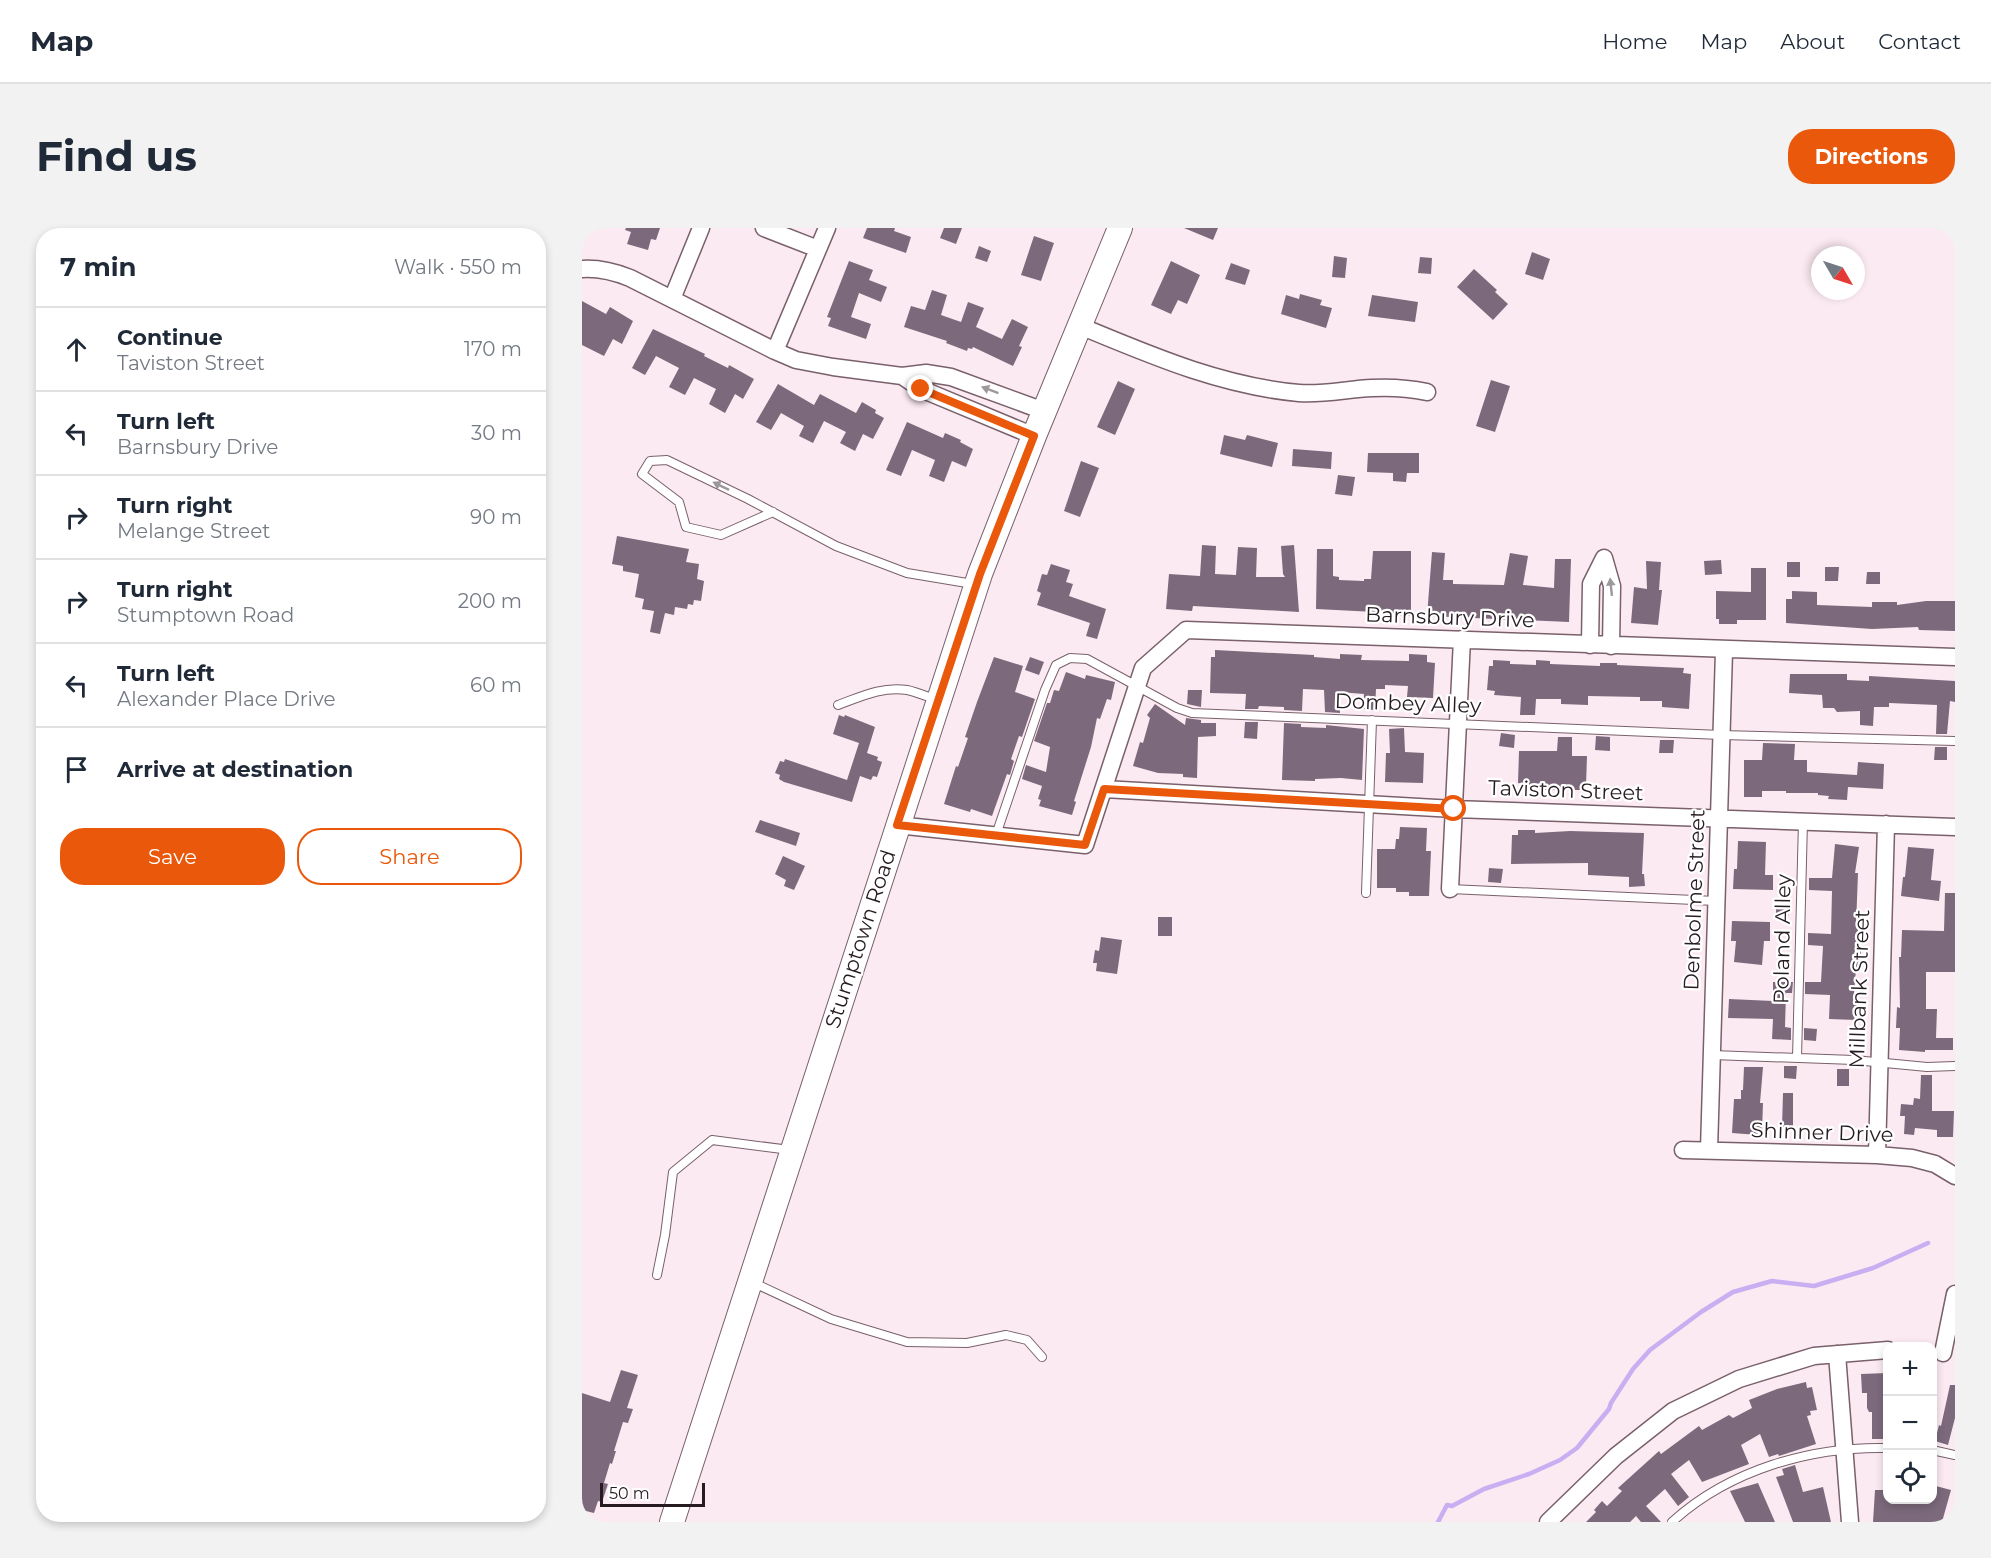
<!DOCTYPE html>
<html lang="en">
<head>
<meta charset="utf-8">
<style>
	body { margin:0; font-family:Montserrat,sans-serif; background:#f2f2f3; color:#1f2937 }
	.controls { position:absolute; right:18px; bottom:18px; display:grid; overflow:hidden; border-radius:12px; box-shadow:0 3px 9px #0003 }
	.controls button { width:54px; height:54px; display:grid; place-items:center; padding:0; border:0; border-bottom:2px solid #e0e1e3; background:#fff; color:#1f2937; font:30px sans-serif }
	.compass { position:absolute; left:1229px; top:18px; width:54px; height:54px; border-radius:50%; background:#fff; box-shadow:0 3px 9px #0003; rotate:129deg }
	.scale { position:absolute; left:18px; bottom:15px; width:105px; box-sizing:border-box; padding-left:6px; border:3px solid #251b20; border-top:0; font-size:16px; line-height:21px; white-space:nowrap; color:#251b20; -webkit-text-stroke:4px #fff; paint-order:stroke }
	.stop { position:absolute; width:18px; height:18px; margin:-14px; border:4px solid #ea580c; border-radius:50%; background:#fff }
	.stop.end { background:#ea580c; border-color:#fff; box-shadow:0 2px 6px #0008 }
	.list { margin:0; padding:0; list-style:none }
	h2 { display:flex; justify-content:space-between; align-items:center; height:78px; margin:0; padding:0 24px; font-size:26px }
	h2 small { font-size:20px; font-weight:400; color:#747a83 }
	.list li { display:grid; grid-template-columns:39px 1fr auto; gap:18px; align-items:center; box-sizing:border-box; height:84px; padding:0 24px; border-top:2px solid #e0e1e3 }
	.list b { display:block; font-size:22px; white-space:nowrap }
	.list p { margin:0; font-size:20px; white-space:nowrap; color:#747a83 }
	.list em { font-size:20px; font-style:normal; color:#747a83 }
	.actions { display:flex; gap:12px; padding:18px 24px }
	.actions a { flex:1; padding:14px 0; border:2px solid #ea580c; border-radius:24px; text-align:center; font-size:21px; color:#ea580c }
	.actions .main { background:#ea580c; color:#fff }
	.icon { flex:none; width:33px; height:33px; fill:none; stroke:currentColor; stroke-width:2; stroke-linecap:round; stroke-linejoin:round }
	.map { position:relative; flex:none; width:1373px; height:1294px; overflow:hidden; border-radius:24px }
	header { display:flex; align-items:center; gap:36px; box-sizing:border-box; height:84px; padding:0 30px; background:#fff; border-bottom:2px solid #e0e1e3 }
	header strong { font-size:28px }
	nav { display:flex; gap:33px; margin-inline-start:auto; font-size:21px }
	.intro { display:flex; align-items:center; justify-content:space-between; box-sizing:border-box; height:144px; padding:0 36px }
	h1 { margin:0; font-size:42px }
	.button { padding:15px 27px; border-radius:24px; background:#ea580c; color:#fff; font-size:21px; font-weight:700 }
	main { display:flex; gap:36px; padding:0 36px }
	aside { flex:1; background:#fff; border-radius:24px; box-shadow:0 3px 9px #0003 }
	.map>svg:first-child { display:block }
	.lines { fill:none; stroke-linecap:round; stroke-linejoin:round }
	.stream { stroke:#c9aef2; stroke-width:4.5 }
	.building { fill:#7c6a7c }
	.lane-casing { stroke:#79606b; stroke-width:10 }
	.street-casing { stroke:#79606b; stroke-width:19 }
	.secondary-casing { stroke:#79606b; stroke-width:26 }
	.lane { stroke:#fff; stroke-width:8 }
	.street { stroke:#fff; stroke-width:16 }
	.secondary { stroke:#fff; stroke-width:24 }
	.oneway { fill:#9d989b }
	.route { stroke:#ea580c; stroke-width:8 }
	.labels { text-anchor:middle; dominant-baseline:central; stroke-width:4.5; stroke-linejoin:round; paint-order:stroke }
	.street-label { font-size:21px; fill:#251b20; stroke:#fff }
</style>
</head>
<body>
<header>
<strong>Map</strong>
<nav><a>Home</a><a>Map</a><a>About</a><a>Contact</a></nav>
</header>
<div class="intro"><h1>Find us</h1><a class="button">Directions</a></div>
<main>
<aside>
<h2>7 min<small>Walk · 550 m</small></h2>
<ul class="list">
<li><svg class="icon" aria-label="ahead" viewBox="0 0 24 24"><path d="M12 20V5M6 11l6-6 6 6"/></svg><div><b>Continue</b><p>Taviston Street</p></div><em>170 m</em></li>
<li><svg class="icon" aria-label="left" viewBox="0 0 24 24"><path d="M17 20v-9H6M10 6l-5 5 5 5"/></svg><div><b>Turn left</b><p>Barnsbury Drive</p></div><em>30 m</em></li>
<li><svg class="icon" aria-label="right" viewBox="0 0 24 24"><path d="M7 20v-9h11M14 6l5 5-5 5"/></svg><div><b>Turn right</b><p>Melange Street</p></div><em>90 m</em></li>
<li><svg class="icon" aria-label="right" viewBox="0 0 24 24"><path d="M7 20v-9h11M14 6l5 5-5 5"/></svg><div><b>Turn right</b><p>Stumptown Road</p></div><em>200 m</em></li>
<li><svg class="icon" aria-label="left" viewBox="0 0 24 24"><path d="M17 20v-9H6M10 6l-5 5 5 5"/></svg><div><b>Turn left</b><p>Alexander Place Drive</p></div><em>60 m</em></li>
<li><svg class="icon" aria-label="arrive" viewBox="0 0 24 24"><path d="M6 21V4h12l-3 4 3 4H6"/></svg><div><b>Arrive at destination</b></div></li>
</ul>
<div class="actions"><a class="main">Save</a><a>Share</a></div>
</aside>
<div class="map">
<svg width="1373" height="1294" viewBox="0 0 1373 1294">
	<rect width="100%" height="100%" fill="#fceaf2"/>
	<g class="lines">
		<!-- stream -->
		<path class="stream" d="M856,1294L865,1277L870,1278L902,1261L947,1246L978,1232L995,1220L1027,1181L1029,1175L1051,1141L1068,1122L1119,1084L1151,1064L1190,1053L1232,1058L1291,1040L1346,1015"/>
	</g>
	<!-- building -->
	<path class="building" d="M44,0H78L74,12L69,11L66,22L45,16L49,4L43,2Z
		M285,0H313L312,3L329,9L324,25L281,10Z
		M362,0H380L374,16L358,10Z
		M602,0H636L631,12Z
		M452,8L472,15L459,53L439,47Z
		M397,18L409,23L405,34L393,30Z
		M950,24L968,31L961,52L943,46Z
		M752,28L765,30L763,50L750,49Z
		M838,29L850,30L849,46L836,45Z
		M267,33L291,42L287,52L305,59L299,74L277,65L269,89L289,96L284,111L246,98L249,90L245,89Z
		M589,33L618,47L605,76L596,72L589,86L569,77Z
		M649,35L668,42L663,57L643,51Z
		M892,41L915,62L913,64L926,76L911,92L875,59Z
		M350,62L365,67L359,87L379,94L386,74L402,80L394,99L420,111L430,91L446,99L437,118L440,119L431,138L391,119L390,121L386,120L385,123L364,115L365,113L322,99L329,78L343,82Z
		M718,66L740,72L738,77L750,80L744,100L699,86L704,67L717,71Z
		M790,67L836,74L833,94L786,88Z
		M0,73L24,86L28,79L51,93L40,116L31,111L22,128L0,117Z
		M71,101L123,126L122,128L146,140L147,137L172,151L161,171L153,166L143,185L127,176L134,161L112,150L103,167L87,159L97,140L74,128L63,147L50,140Z
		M909,152L928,158L913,204L894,198Z
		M536,153L553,161L533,207L515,199Z
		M196,156L232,177L238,166L274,185L280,174L294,182L293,185L302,190L291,211L281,206L273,223L258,215L264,204L242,193L231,215L217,208L222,198L199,185L189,202L174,194Z
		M325,194L361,210L363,205L379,212L378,214L391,221L384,239L370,233L362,254L347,248L353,232L330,222L319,248L304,242Z
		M642,207L663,212L665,207L696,215L690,239L638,226Z
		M711,221L750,224L749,241L710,238Z
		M786,225H837V245H825L824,254L811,253V245L785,244Z
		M499,233L517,240L498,289L482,283Z
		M756,247L773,249L770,268L753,266Z
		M35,308L107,321L104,334L117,336L115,351L122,353L119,373L112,372L111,377L106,376L105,381L93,379L92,387L83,385L78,406L68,404L72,383L60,381L62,371L53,369L57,346L41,343V338L30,336Z
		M620,317L634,318L633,346L654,347L656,319L675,320L674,349H703L701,346L699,318L712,317L717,384L611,378L610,383L584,381L587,346L618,348Z
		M735,321H751V348L757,349V352L782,353V351H789L791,323H829V388L813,387V385L734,381Z
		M850,324L863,325L861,352H871V356L922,357L928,325L946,328L941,357L972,360L973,331H989L987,394L845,388Z
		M1139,332L1140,346L1123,347L1122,333Z
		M1064,333L1079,334L1077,362H1080L1076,397L1049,395L1052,359L1065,361Z
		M1205,334H1218V349H1205Z
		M469,336L488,342L484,354L491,356L487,368L524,381L515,411L504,408L508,395L455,377L459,365L455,363L460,346L465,347Z
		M1243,339H1257L1256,353H1243Z
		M1169,340H1184V392H1155V396H1137V391H1134V363L1169,364Z
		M1285,344H1298V356H1284Z
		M1210,363L1235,364V377L1290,379V374H1315V377L1344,373H1373V403L1337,402L1336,399L1290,401L1204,395V371H1210Z
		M633,422L732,427V429L758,431V426L780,427L779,432L827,433V426L845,427V434L853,435L851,470L825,469L826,458L803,457V461H794L793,482L781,481L782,466L757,464L758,485L743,484L742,462L721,461L720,483L702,482V479L677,478L676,481H663L664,466L628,465L629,429H633Z
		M412,429L441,438L433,464L453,471L440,509L437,508L429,531L432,533L428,547L425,546L410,588L389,581L388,584L362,576L374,538L376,539L386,510L383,509L395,474Z
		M448,429L462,434L457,447L443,442Z
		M911,432L928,433V436L954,437V432L968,433V436L1018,438V435H1035V437L1102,440L1101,445L1109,446L1107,481L1080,479V473H1058V469L1006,468V477L979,476V471H954L953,487H938L939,469L912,467L913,463L905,462L907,438H911Z
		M484,444L503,451L504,447L533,454L529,472L525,471L518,491L515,490L509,519L492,573L494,574L490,587L457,578L459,572L456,571L460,558L440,551L444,537L464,544L468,519L452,513L465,475H468L472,462L477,463Z
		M1208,446H1265V452L1287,453V448L1373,453V474L1368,473L1365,506H1354L1355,477L1307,475V479H1292L1291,498L1278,497V483L1255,484L1252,480H1241L1240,467L1207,465Z
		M606,462H620L619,479L605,476Z
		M573,476L603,497L604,490L619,492V495H634V508L616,509L615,550L601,549V546L576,545L551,538L558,514L561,515L568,490L565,487Z
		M257,487L262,489L263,487L293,499L285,525L296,529L295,532L300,534L295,549L291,548L289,552L278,548L270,574L202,554L197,551L198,547L193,545L198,533L202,534L203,531L265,552L277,515L251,506Z
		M663,494H676L675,511L662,510Z
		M702,495L719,496V499L744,500V497L782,501L780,552L759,550L733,551V553L700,552Z
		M822,500L823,524L842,525L841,555L803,554L804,525H808L807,501Z
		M919,505L933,507L932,520L917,518Z
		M1014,508L1028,509V523L1013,522Z
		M976,509H990V528H1005L1004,558H1000V562H948V559L945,558L944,556L936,555L937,523H975Z
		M1078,512H1092L1091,525H1077Z
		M1181,515L1213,516L1212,532H1225V544L1275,547L1276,534L1302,536L1301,561L1266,559L1265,572L1246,571L1247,568L1236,567V565H1204V563H1180V569H1162V532H1180Z
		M1353,519H1365V532H1352Z
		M178,592L218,605L214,618L173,604Z
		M818,599L845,600L844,623H849L847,668H827V664H814V660H795V621H813L814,611H817Z
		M936,602H953V605L988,603L1062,605L1060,646H1062L1063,658L1047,659V649L1006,647V635L929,636L930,607H936Z
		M1156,613L1184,614L1183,647H1191V662L1151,661L1152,641H1155Z
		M1253,616L1277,619L1273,645H1276L1274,698H1276V723H1279L1278,742H1274L1271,776L1275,777L1274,792L1247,791L1248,767L1223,766V754H1239L1241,718L1226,717V705L1249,706L1250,663L1227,662V650H1250Z
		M1326,619L1352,621L1349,652L1359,653L1357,673L1319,668L1321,649H1323Z
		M201,628L223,638L212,662L202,658L204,652L193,646Z
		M907,640L921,641L919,655L906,654Z
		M1363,665H1373V744H1344V781H1355L1354,810H1371V822H1343V824L1317,822L1318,800H1314L1315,779L1318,780L1317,729H1319L1320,702L1362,703Z
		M1194,677L1207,678L1206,690H1194Z
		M576,689H590V708H576Z
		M1150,693L1188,694V713H1182L1180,737L1152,734L1154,713H1149Z
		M519,709L540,712L535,746L514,743L515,735H511L513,722L517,723Z
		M1191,754H1211L1210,765H1204L1203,799L1209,800V812L1190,811L1191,791L1146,790L1147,771L1191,773Z
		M1222,800L1235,801L1234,813L1222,812Z
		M1202,838H1215L1214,851L1202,850Z
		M1162,839H1181L1178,875H1181L1180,903H1176V907L1150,905L1152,871H1159V862H1161Z
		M1255,841H1267V858H1255Z
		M1339,847H1350V883H1372L1371,909H1355V902L1333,900L1332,907L1322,906L1323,888H1318L1319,876L1331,877L1332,870L1338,871Z
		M1201,865H1211V898L1200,899Z
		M39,1142L56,1147L45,1180L51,1181L46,1195L41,1194L32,1223H34L30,1236L28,1235L22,1255L26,1256L20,1274L16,1273L12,1285L0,1282V1165L28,1174Z
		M1305,1145V1211H1290V1184H1287L1285,1180V1165H1280L1279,1146Z
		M1224,1154L1225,1160L1230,1159L1235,1182L1228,1183L1229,1187L1225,1188L1234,1216L1197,1228L1196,1226L1187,1229L1178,1206L1159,1217L1167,1236L1120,1254L1107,1232L1089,1246L1107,1269L1096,1278L1083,1261L1064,1278L1079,1294H1059L1054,1288L1048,1294H1004L1014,1284L1012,1282L1020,1273L1025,1278L1040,1263L1036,1260L1077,1223L1079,1226L1117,1198L1120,1202L1147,1187L1151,1190L1170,1180L1167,1172L1195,1161Z
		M1368,1157H1373V1190L1366,1217L1353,1213L1357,1197L1359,1198Z
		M1213,1237L1221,1264L1241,1259L1249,1294H1211L1194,1249L1202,1247L1200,1241Z
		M1176,1255L1193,1294H1163L1148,1263Z
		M1350,1257L1369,1262L1360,1294H1291L1293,1262H1305V1272H1350Z"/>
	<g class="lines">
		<defs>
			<path id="lane" d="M191,284L139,307L104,299L97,274L60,246L68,233L85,232L166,271L254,318L325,345L391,356
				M256,477C278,469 300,458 325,462C335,464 346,469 356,472
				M414,607L463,462L474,437L488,430L505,431L595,480L610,485L1139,507L1373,513
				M868,661L1134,673
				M784,665L790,492
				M1130,827L1272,832L1345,839L1373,838
				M1215,830L1221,593
				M75,1047L83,1007L91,944L130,912L208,922
				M170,1054L249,1091L325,1114L385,1115L424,1107L445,1112L460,1129
				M1350,1222L1373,1227
				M1090,1294C1147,1242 1229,1218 1306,1220"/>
			<path id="street" d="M182,0L236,21
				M0,41C16,40 33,44 48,50L193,123L214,132L251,139L320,148L344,145L369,149L462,183
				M90,71L119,0
				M498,98C568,127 639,158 717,165C741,167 766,161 790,160C809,159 826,160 845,164
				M193,123L245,0
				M320,148L339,161L452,208
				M1008,417L1009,356L1022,330L1030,358L1029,418
				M522,561L872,581L1373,599
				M315,597L503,617L561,440L604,402L1373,429
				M868,661L880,411
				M1101,922L1295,927L1330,930L1353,936L1373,948
				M1127,922L1142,423
				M1295,927L1304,596
				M1361,1125L1373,1066
				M1255,1126L1268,1294
				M966,1294L1034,1228L1091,1183L1157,1151L1232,1128L1306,1122"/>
			<path id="secondary" d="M90,1294L398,346L452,208L538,0"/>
		</defs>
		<!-- lane casing -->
		<use href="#lane" class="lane-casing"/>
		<!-- street casing -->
		<use href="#street" class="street-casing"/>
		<!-- secondary casing -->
		<use href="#secondary" class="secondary-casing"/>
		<!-- lane -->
		<use href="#lane" class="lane"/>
		<!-- street -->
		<use href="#street" class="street"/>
		<!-- secondary -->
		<use href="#secondary" class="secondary"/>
	</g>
	<!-- one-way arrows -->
	<defs><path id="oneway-solid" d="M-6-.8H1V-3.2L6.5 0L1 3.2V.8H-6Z" transform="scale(1.5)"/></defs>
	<g class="oneway">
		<use href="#oneway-solid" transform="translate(408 162) rotate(-159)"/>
		<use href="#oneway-solid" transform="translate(139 258) rotate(-154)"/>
		<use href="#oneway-solid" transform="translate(1029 359) rotate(-96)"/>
	</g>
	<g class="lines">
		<!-- route -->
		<path class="route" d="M339,161L452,208L398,346L315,597L503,617L522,561L872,581"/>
	</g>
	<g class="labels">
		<!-- street labels -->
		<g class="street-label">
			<text transform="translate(868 389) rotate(2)">Barnsbury Drive</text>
			<text transform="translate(826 475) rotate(2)">Dombey Alley</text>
			<text transform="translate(984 562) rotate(2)">Taviston Street</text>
			<text transform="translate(1112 672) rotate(-88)">Denbolme Street</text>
			<text transform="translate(278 711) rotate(-72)">Stumptown Road</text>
			<text transform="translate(1200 711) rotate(-89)">Poland Alley</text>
			<text transform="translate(1277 761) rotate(-88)">Millbank Street</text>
			<text transform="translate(1240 904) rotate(2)">Shinner Drive</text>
		</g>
	</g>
</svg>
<div class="controls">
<button>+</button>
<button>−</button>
<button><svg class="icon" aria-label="locate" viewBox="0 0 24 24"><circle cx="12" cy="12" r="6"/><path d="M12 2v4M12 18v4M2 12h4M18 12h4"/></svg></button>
</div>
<svg class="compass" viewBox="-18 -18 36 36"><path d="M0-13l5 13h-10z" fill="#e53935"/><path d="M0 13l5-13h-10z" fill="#747a83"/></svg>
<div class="scale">50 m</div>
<div class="stop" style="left:872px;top:581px"></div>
<div class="stop end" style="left:339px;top:161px"></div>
</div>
</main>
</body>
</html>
